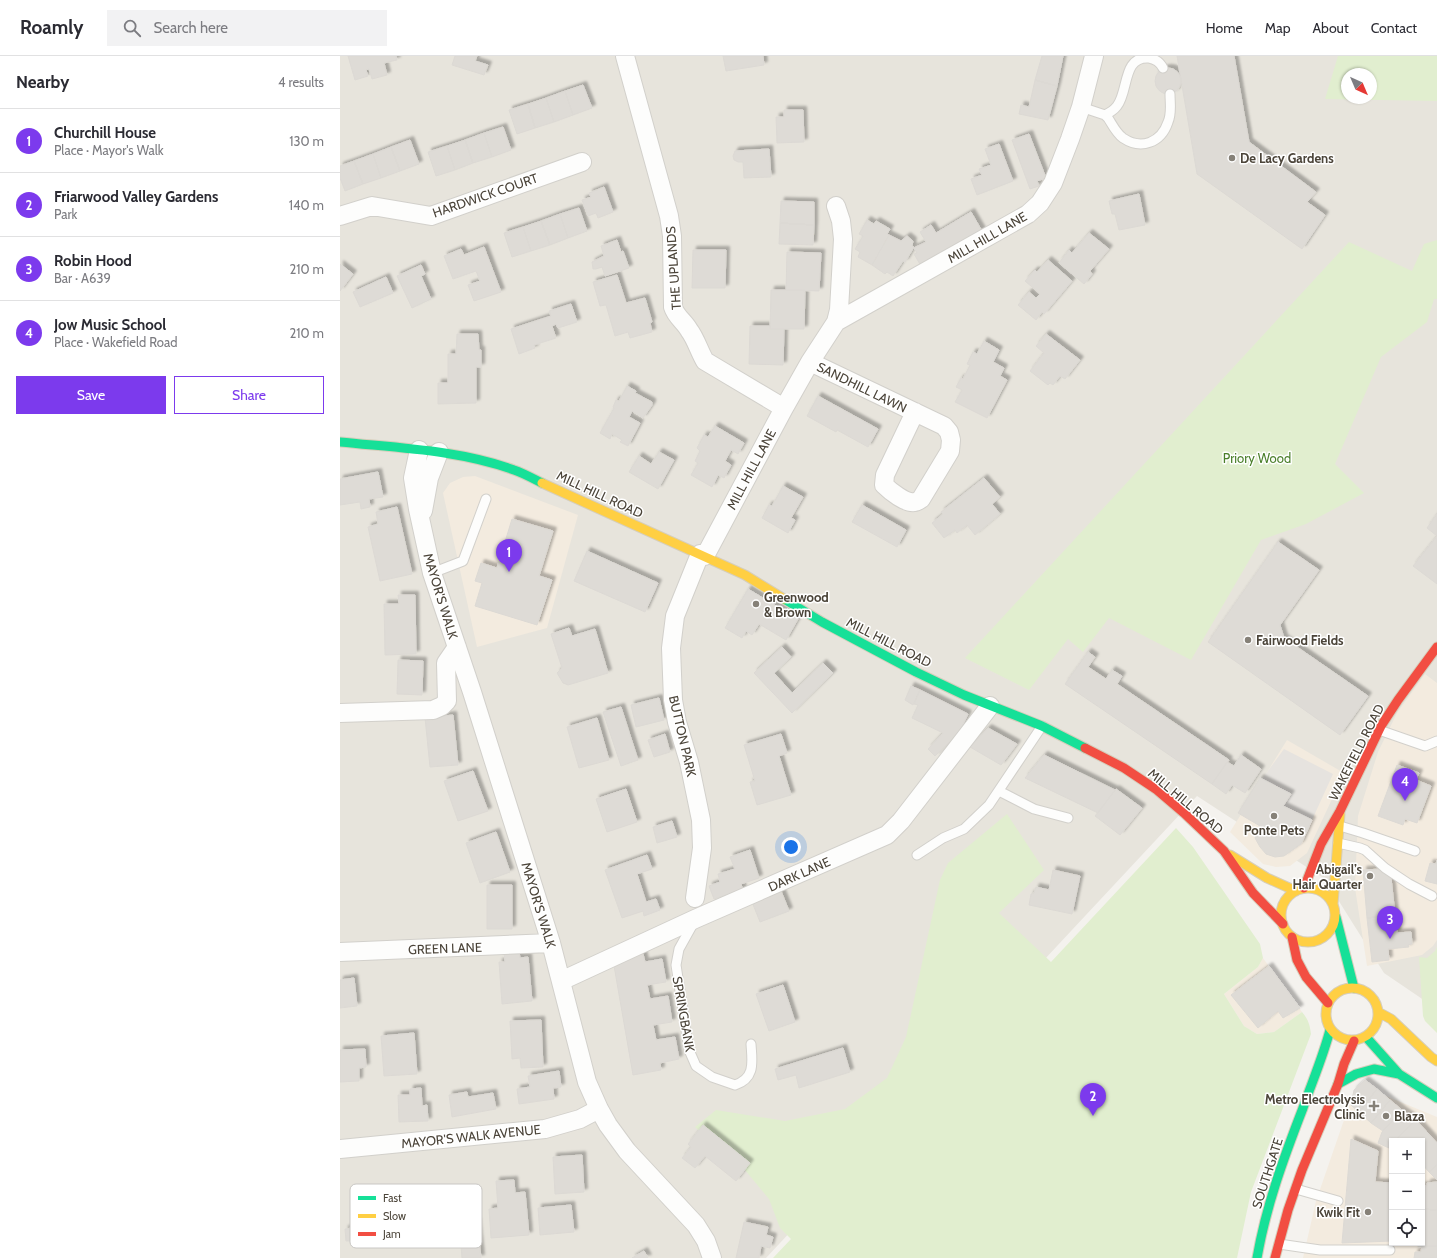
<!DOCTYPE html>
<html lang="en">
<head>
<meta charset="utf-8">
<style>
	body { margin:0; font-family:Cabin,sans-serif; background:#f2f2f3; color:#2b2b33 }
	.controls { position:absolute; right:12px; bottom:12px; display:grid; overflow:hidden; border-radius:0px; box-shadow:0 1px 3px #0004 }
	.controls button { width:36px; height:36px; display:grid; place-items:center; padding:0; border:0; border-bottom:1px solid #e1e1e2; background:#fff; color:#2b2b33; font:20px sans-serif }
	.compass { position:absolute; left:1001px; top:12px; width:36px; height:36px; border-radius:50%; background:#fff; box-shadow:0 1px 3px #0004; rotate:136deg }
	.you { position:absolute; left:451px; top:791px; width:14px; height:14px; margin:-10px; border:3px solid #fff; border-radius:50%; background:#1a73e8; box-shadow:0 0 0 6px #1a73e833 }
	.badge { display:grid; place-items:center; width:26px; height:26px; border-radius:50%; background:#7c3aed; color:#fff; font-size:13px; font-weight:700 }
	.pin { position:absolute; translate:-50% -33px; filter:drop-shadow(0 1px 2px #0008) }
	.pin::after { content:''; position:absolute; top:21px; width:14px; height:12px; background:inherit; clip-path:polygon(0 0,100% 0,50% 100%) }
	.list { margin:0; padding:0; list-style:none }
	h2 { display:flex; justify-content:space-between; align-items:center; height:52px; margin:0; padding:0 16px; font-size:17px }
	h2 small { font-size:13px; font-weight:400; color:#7c7c81 }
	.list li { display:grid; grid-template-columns:26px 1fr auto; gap:12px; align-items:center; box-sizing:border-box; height:64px; padding:0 16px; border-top:1px solid #e1e1e2 }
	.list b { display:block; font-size:15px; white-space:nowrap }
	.list p { margin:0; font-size:13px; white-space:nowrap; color:#7c7c81 }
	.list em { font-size:13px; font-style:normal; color:#7c7c81 }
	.actions { display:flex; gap:8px; padding:12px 16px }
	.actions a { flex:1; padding:9px 0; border:1px solid #7c3aed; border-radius:0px; text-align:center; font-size:14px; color:#7c3aed }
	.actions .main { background:#7c3aed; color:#fff }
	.icon { flex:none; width:22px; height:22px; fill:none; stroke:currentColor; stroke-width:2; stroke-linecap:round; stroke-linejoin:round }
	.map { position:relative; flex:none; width:1097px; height:1202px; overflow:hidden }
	header { display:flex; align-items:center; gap:24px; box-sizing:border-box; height:56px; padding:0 20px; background:#fff; border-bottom:1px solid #e1e1e2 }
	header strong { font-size:19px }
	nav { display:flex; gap:22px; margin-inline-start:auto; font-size:14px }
	.search { width:280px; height:36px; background:#f2f2f3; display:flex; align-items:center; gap:10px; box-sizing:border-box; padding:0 14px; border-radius:0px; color:#7c7c81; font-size:15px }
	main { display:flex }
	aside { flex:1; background:#fff }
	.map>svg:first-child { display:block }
	.residential { fill:#e7e4dc; fill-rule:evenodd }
	.commercial { fill:#f3ebdf; fill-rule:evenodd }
	.green { fill:#e1eecf; fill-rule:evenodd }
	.parking { fill:#e6e3df }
	.building { fill:#dedbd6; stroke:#dcd9d4; filter:url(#shadow) }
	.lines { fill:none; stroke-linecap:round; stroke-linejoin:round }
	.lane-casing { stroke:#d2d0cb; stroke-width:11 }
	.street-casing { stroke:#d2d0cb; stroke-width:20 }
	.fast-casing { stroke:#d6cebb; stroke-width:11 }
	.slow-casing { stroke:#d6cebb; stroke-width:11 }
	.jam-casing { stroke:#d6cebb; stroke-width:11 }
	.lane { stroke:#fdfdfc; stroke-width:9 }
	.street { stroke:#fdfdfc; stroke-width:18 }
	.fast { stroke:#16e098; stroke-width:9 }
	.slow { stroke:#ffcf43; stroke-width:9 }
	.jam { stroke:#f24e42; stroke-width:9 }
	.poi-dot { fill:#868178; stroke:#fff; stroke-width:1.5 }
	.labels { text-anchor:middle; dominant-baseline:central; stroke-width:3; stroke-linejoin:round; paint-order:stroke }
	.poi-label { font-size:13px; font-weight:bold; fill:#4b4439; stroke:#fff; text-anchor:start }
	.street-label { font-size:13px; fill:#4b4439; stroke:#fff }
	.park-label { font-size:13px; fill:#4a7f2a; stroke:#fff }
	.key { fill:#fff; stroke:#c9c7c4; stroke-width:1 }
	.key-label { font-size:11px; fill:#4b4439 }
</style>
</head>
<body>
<header>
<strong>Roamly</strong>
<div class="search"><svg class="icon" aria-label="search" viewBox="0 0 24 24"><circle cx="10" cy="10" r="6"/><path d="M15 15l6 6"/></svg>Search here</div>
<nav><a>Home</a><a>Map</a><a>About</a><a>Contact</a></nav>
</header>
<main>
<aside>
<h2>Nearby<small>4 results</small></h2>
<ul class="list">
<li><span class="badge">1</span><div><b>Churchill House</b><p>Place · Mayor's Walk</p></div><em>130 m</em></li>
<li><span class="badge">2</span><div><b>Friarwood Valley Gardens</b><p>Park</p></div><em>140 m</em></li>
<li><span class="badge">3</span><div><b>Robin Hood</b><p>Bar · A639</p></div><em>210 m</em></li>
<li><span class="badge">4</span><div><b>Jow Music School</b><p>Place · Wakefield Road</p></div><em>210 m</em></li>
</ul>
<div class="actions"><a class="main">Save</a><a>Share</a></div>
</aside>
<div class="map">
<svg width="1097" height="1202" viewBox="0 0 1097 1202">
	<defs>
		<filter id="shadow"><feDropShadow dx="3.5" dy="-3.5" stdDeviation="1" flood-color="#0004"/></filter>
	</defs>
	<rect width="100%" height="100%" fill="#f4f2ee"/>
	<!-- residential -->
	<path class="residential" d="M0,0H1097V953L1044,917L985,823L857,740L426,1202H0ZM1007,18H1031V42H1007Z"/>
	<!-- commercial -->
	<path class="commercial" d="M135,420L238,459L207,572L137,591L103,437L110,427L123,421Z
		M1085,618L1097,627V884L1093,890L1082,899L1027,910L1015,832L1018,760L1038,696L1057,657Z
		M947,684L1004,717L967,797L950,810L936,811L923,808L890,776Z
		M923,902L962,956L934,976L917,978L904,970L884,938L918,911Z
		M1024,1031L1097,1061V1202H963L976,1145L1013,1038ZM1052,1085H1082V1187H1052Z"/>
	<!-- green -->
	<path class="green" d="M998,0H1097V45L985,43ZM1007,18H1031V42H1007Z
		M1097,184V243H1094L1087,266L1041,301L995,408L1024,437L966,468L921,484L851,604L769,562L743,596L728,583L689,634L625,602L1009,186L1072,215L1084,188Z
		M667,758L704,814L659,857L711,906L836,772L853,791L920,888L923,902L918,911L884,938L904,970L917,978L934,976L962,956C968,963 970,969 971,978L911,1136L897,1202H433L451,1183L440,1172L429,1143L405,1114L355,1071L376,1054L445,1065L505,1053L547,1022L566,981L600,824L608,807Z
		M1097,891V977L1085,965L1083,960L1079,901L1087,902L1095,895Z"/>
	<!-- parking -->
	<path class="parking" d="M944,693L993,718L972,764L943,750L950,738L922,723Z"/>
	<!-- building -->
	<path class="building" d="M8,0H56L57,4L44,7L47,19L32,23L29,13L26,14L28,20L15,24Z
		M115,0H137L135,5L148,9L144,19L112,9Z
		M383,0H423L424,9L386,15Z
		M702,0H723L717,30L695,24Z
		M837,0H894L909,86L976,136L967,146L985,159L962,193L857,118Z
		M815 25a13 13 0 1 1 26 0a13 13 0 1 1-26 0Z
		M695,24L717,30L708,64L679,58L681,49L689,51Z
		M243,29L252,52L233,59L225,35Z
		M225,35L233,59L214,66L206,42Z
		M206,42L214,66L195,72L188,48Z
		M188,48L195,72L177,78L169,54Z
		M444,54H463L464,86L437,87L436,61H444Z
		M163,71L171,94L152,101L144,77Z
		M144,77L152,101L133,107L125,84Z
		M689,78L706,122L697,125L699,130L690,133L672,84Z
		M70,84L79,108L60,115L51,91Z
		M125,84L133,107L115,114L107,90Z
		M659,88L673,125L637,139L631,123L642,119L639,113L651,109L645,93Z
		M107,90L115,114L96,120L88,96Z
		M51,91L60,115L41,122L33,98Z
		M429,93L431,121L404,122L403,106H398L394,104L393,100L395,95Z
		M33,98L41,122L23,128L14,105Z
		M14,105L23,128L5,135L0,122V110Z
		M264,131L273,156L258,162L256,157L248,160L242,144L251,141L249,137Z
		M799,138L805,169L779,174L775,158H772L769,145Z
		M441,145L474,146V169L440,167Z
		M239,152L247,175L228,182L220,158Z
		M631,156L642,175L581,210L574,198L577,197L574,192L586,186L580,176L591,169L596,177Z
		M220,158L228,182L210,189L201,165Z
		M527,164L534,168L536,165L550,173L547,178L549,179L532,209L518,201L520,196L515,193L523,180L519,178Z
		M201,165L210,189L191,195L183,171Z
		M440,167L474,169L473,189L439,188Z
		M183,171L191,195L172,201L164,177Z
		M749,177L769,193L750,215L752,218L744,228L719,207L729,194L732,197Z
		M549,179L561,185L567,180L573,185L572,190L574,191L565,206L563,205L553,220L547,216L545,218L532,209Z
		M277,184L281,196L283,195L289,212L265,220L262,211L256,213H253L252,206L264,200L261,190Z
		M144,191L161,236L134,245L128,229L140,225L136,215L113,223L104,200L121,193L124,199Z
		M353,194H386L385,232H352Z
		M447,196L481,197L479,235L446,234Z
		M708,204L732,225L704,258L702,256L696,264L678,249L689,236L696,242L700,238L685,225L695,214L697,216Z
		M0,208L13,218L0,235Z
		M81,209L85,218L81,220L91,243L72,252L57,220Z
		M277,219L286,247L305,242L312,266L310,267L312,276L290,282L288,276L275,280L266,249L260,250L253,226Z
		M46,221L53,237L20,251L13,236Z
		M431,234H465L464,273H430Z
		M231,248L237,266L218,272L216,268L212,270L216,282L194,289L195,292L179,298L171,273L211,260L209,255Z
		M410,270H430V273H444L443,309L409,308Z
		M117,278H138L139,294H141V311H136V347L98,348V327H108V298H116Z
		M706,278L740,304L725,323L720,320L713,329L710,327L708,329L690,315L704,297L696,290Z
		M644,285L659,294L653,306L664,312L660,320L667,324L647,362L615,346L622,334L616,331L621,322L623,323L630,309L627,308L633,296L637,298Z
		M287,330L296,335L295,337L312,346V349L303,362L292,355L289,361L300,367L288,390L280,386L282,384L272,378L270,383L260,377L274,352L273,351L276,344L279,345Z
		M478,340L538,373L528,391L497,374L496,376L467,360Z
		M375,370L404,387L398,398L391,394L385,405L391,409L384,422L378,419L372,431L351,419L358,407L355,405L360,395L357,392L364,379L368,381Z
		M319,396L334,404L318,433L289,416L299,400L311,408Z
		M38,416L43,441L29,443L30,451L21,453L20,446L0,449V423Z
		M644,422L660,441L652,448L660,458L635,479L627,469L617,477L615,474L604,482L592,467L603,458L601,456Z
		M443,430L463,441L451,462L455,464L448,477L422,462L429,449L432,450Z
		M522,449L566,474L557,491L512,466Z
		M57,451L72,518L40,525L28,471L38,468L36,456Z
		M1097,458V528L1073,510L1097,480L1087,472Z
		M172,463L213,475L199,520L212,524L197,569L135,550L142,527L135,525L141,507L157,512Z
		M938,486L979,514L940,569L944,582L1028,640L1000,679L868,586Z
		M247,495L318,527L305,556L234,525Z
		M408,533L458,563L446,584L419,568L412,579L406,575L402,582L385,572Z
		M58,539H75L76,598L45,599L44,548H59Z
		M229,572L232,580L255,573L268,617L228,629L223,627L217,617L222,612L211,578Z
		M442,591L451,601L434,617L452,637L483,607L493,617L452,657L414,617Z
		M748,596L755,601L748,611L766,623L772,614L782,620L777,628L889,704L872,728L725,628Z
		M58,604L83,605L82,639L57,638Z
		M571,630L580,634L573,649L565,644Z
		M580,634L628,658L619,677L595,700L588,693L603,677L572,662L578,649L574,648Z
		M319,642L324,664L296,671L291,649Z
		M281,651L298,704L281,710L263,656Z
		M113,659L118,709L90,711L85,662Z
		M257,662L269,704L239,712L227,671Z
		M648,672L677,688L661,709L630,691Z
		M325,678L330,696L314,701L308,684Z
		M441,678L447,697L439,700L451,739L417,749L410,726L415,725L404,689Z
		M704,699L775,734L758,757L685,722Z
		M901,699L921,713L905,737L892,729L886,738L872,728L887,706L894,710Z
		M1057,709L1079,717L1076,724L1091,730L1077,767L1065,763L1063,769L1038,760Z
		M133,715L148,755L118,765L104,725Z
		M920,722L951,738L943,750L972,764L961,788L944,800L935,801L926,798L920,791L915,782L920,770L898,757Z
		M286,733L297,766L267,776L256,743Z
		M776,733L802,752L780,779L755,760Z
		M332,765L337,781L317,787L313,771Z
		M156,776L170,816L140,827L126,787Z
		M410,794L419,822L401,828L403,834L374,843L369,830L380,826L378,818L395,813L390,801Z
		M307,799L312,813L297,818L306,846L316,843L320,854L304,860L303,855L282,862L265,814Z
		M1097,804V828L1085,825L1090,807L1096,808Z
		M1043,813L1051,822L1055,859L1027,862L1023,814Z
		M713,814L740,820L732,858L689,849L691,838L694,837L696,831L709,834Z
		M147,829H172V873H147Z
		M441,835L449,855L420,866L412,846Z
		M1044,860L1045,875L1057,874V877L1071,876L1072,888L1068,889L1069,891L1048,893L1049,904L1032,906L1027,862Z
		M179,896L180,902L188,901L192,945L162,948L159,906H165L164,897Z
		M303,898L305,906L322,903L326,926L307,929L310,943L328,940L332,966L313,969L316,984L335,981L339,1003L320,1007L321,1014L293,1019L273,904Z
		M929,910L960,952L943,962L938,955L918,972L891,939Z
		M14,922L17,950L0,952V924Z
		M443,929L455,966L429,975L416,938Z
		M201,964L203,1011L181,1012L180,1002L172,1003L170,965Z
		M74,977L77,1018L44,1020L41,980Z
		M503,992L510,1016L459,1032L456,1019L438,1024L435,1013Z
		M25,993L26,1011L19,1012V1025L0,1026V994Z
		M219,1015L221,1031L213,1032L214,1043L179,1048L177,1033L190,1031L188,1020Z
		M1025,1024L1037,1033L1019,1056L1011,1049L1014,1034Z
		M81,1032L82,1050L87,1049L88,1065L59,1066L58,1039H70V1033Z
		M1037,1033L1050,1044L1031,1067L1019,1056Z
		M127,1036L128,1041L153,1037L156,1053L112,1061L109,1039Z
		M1050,1044L1062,1054L1043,1075L1031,1067Z
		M1062,1054L1076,1064L1054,1085H1052V1088L1049,1092L1038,1087L1042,1076Z
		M1076,1064L1097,1087V1109L1089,1116L1082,1108V1085H1061L1058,1081Z
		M363,1069L410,1107L396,1125L365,1100L355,1112L342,1102L351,1091L348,1088Z
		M1011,1083L1038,1095L1035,1126L1052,1127V1185L1002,1187Z
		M242,1099L244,1136L215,1138L213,1101Z
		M1097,1109V1124L1089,1116Z
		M174,1124L175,1137L185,1136L189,1179L151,1182L149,1153L158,1152L156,1125Z
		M1097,1126V1154L1082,1153V1129L1087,1130V1127Z
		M231,1149L234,1176L200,1179L198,1152Z
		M1082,1153L1097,1154V1190L1078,1191V1187H1082Z
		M36,1161L38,1184L6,1185L5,1173L13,1172V1163Z
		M137,1165L141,1202H122L119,1166Z
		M404,1166L428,1171L426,1179L433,1181L430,1192L421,1190L419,1202H396Z
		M1082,1190H1097V1202H1074L1075,1196H1081Z
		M304,1195L308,1202H292Z"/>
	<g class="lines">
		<defs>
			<path id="lane" d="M741,51L765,59L768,62C772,68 776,77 783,82C801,94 821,87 828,66C832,57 830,48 830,38
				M765,59C769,57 774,54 777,50C789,35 782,0 809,2C815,3 820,6 823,12
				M92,517L123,505L146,443
				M1039,674L1085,690L1097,685
				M659,735L694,753L728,762
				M1000,770L1023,777L1075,795
				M998,787L1020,792L1025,794L1045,812L1069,828L1092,840
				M577,799L603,782L624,773L649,749L702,670
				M354,866L339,893L336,909L349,994L356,1010L372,1021L395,1029C416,1022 412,1005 411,988
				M956,1133L998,1145
				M939,1188L980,1194H1050"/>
			<path id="street" d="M285,0L329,160L332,180L333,251C336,261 344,265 349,274C356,283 359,295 365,305L444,352
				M0,160L32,150L91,160L242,106
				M496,266L688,158L700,147L713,127L730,83L741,51L754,0
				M470,306L604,370L609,376L611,384L610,395L581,443C579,444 577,446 575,446C566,448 550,435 544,429L545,419L575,356
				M79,394L73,422L78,453L92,517L132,636L211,887L247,1026L259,1053L268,1069L287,1095L356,1169L366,1185L372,1202
				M83,455L89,422L99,396
				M365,500L444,352L470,306L496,266L499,254L503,183L501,165L496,150
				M0,657L93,654L102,650L107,645L106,607L117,591
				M355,842L362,792L361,764L349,706L337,666L333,644L331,592L335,560L360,498
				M0,896L211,887
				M221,925L355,863L547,779L561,765L650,650
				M0,1093L205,1073L240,1063L259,1053"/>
			<path id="fast" d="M0,386C58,392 119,394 174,414C183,417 192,422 202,427
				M444,543L482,566L576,616L624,639L702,670L745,692
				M996,861L1014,932
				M1026,981L1059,1018L1097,1042
				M998,1028L1016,1018L1034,1013L1059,1018
				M917,1202C926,1150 944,1101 963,1052C972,1026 983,1001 990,974"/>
			<path id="slow" d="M202,427L405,519L444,543
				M890,799L927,822L956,835
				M941 859a27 27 0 1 1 54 0a27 27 0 1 1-54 0Z
				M993,848L1000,758
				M986 958a26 26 0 1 1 52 0a26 26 0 1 1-52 0Z
				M1038,956L1051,963L1091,1001L1097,1005"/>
			<path id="jam" d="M745,692L784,712L817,734L844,757L884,795L913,837L943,868
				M964,832L981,788L1000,755L1041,670L1058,644L1097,591
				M952,881L957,904L966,921L988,947
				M935,1202L948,1154L962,1114L998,1028L1004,1008L1014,985"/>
		</defs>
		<!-- lane casing -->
		<use href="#lane" class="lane-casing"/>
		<!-- street casing -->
		<use href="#street" class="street-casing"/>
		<!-- fast casing -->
		<use href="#fast" class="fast-casing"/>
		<!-- slow casing -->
		<use href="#slow" class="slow-casing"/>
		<!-- jam casing -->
		<use href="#jam" class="jam-casing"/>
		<!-- lane -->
		<use href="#lane" class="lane"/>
		<!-- street -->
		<use href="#street" class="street"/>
		<!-- fast -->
		<use href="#fast" class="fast"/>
		<!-- slow -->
		<use href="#slow" class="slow"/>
		<!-- jam -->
		<use href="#jam" class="jam"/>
	</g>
	<!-- markers -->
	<g class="poi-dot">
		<circle cx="892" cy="102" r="4"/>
		<circle cx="416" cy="548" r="4"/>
		<circle cx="908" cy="584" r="4"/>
		<circle cx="934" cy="760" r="4"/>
		<circle cx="1030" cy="820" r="4"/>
		<path d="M1032 1044h4v4h4v4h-4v4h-4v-4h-4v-4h4z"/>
		<circle cx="1046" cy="1060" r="4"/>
		<circle cx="1028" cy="1156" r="4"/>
	</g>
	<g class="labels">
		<!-- poi labels -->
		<g class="poi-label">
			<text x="900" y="102">De Lacy Gardens</text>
			<text x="424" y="541">Greenwood<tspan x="424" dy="15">&amp; Brown</tspan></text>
			<text x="916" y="584">Fairwood Fields</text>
			<text x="934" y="774" text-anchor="middle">Ponte Pets</text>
			<text x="1022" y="813" text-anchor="end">Abigail’s<tspan x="1022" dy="15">Hair Quarter</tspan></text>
			<text x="1025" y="1043" text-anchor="end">Metro Electrolysis<tspan x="1025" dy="15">Clinic</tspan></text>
			<text x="1054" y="1060">Blaza</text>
			<text x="1020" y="1156" text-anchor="end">Kwik Fit</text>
		</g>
		<!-- street labels -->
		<g class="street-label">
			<text transform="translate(145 139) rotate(-19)">HARDWICK COURT</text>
			<text transform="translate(647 181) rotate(-30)">MILL HILL LANE</text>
			<text transform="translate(333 212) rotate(-94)">THE UPLANDS</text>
			<text transform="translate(522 331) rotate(26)">SANDHILL LAWN</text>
			<text transform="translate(411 413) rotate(-62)">MILL HILL LANE</text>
			<text transform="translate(260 438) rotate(25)">MILL HILL ROAD</text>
			<text transform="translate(101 540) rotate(73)">MAYOR'S WALK</text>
			<text transform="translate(549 586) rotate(27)">MILL HILL ROAD</text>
			<text transform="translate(343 680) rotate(77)">BUTTON PARK</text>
			<text transform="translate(1016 696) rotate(-63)">WAKEFIELD ROAD</text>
			<text transform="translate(846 745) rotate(40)">MILL HILL ROAD</text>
			<text transform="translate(459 818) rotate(-24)">DARK LANE</text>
			<text transform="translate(199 849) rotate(73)">MAYOR'S WALK</text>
			<text transform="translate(105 892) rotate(-2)">GREEN LANE</text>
			<text transform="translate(344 958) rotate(80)">SPRINGBANK</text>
			<text transform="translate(131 1080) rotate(-6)">MAYOR'S WALK AVENUE</text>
			<text transform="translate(927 1117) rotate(-72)">SOUTHGATE</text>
		</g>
		<!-- park labels -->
		<g class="park-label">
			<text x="917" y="402">Priory Wood</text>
		</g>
	</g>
	<!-- legend -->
	<rect x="10" y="1128" width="132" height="64" rx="6" class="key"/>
	<rect x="18" y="1140" width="18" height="4" fill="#16e098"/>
	<rect x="18" y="1158" width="18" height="4" fill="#ffcf43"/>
	<rect x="18" y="1176" width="18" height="4" fill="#f24e42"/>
	<g class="key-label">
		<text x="43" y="1146">Fast</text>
		<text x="43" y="1164">Slow</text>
		<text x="43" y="1182">Jam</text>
	</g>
</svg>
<div class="controls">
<button>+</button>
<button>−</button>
<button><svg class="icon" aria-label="locate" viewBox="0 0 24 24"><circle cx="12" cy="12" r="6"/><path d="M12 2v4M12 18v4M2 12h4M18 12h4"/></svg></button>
</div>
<svg class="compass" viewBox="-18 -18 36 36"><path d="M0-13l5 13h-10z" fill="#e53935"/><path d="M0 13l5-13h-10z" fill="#7c7c81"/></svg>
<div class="you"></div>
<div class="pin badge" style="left:169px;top:516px">1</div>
<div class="pin badge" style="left:753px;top:1060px">2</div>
<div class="pin badge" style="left:1050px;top:883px">3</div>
<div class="pin badge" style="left:1065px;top:745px">4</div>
</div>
</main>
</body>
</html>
